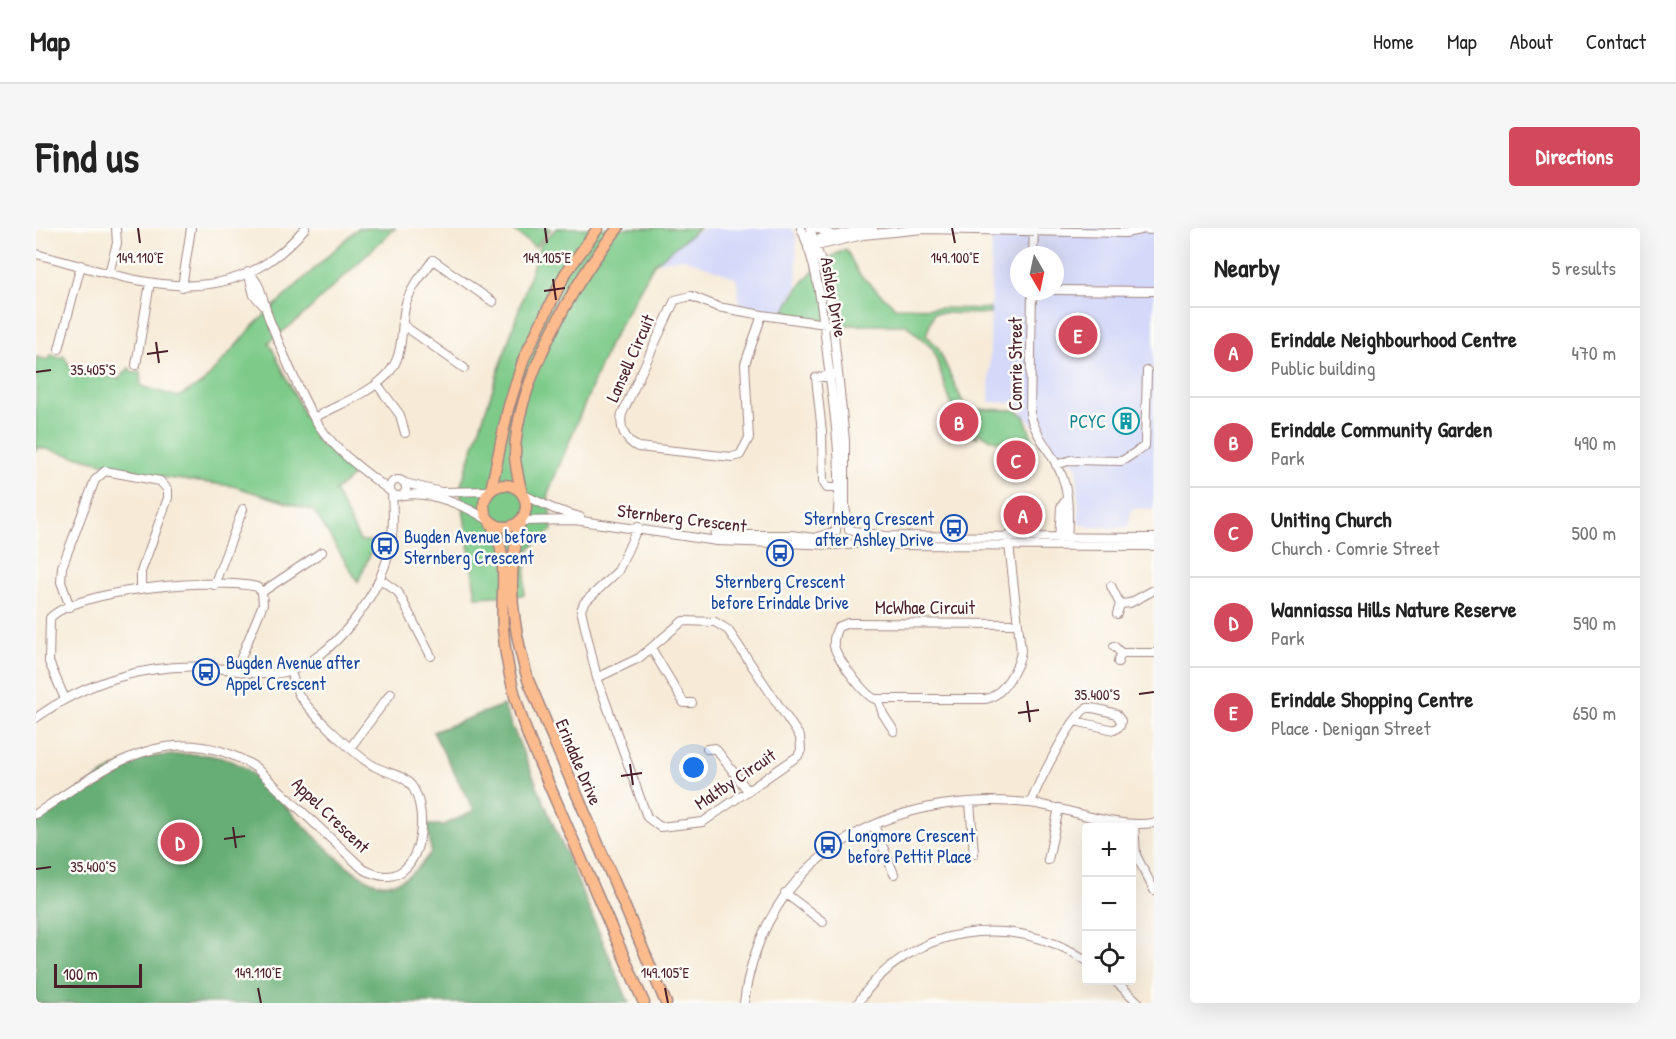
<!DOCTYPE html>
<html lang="en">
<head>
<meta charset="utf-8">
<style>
	body { margin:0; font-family:"Patrick Hand",sans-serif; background:#f6f6f6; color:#222 }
	.controls { position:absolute; right:18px; bottom:18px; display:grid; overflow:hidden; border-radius:6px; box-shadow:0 6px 24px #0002 }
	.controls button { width:54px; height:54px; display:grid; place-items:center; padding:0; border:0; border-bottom:2px solid #e0e0e0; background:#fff; color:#222; font:30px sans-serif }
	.compass { position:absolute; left:974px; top:18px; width:54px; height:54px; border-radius:50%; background:#fff; box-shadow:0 6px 24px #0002; rotate:171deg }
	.scale { position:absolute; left:18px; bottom:15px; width:88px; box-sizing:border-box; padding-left:6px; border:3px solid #4a1f2b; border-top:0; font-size:16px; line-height:21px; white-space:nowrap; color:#4a1f2b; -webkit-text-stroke:4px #fdfcf7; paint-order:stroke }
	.you { position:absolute; left:658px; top:540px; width:21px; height:21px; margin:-15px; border:4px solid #fff; border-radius:50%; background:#1a73e8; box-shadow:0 0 0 9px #1a73e833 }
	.badge { display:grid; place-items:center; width:39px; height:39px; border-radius:50%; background:#d1495b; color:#fff; font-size:20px; font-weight:700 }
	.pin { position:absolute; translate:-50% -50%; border:3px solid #fff; box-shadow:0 2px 6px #0006 }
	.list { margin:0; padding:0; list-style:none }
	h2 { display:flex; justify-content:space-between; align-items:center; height:78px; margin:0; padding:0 24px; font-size:26px }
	h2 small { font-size:20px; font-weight:400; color:#767676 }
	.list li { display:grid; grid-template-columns:39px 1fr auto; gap:18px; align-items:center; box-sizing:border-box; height:90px; padding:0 24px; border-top:2px solid #e0e0e0 }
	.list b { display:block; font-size:22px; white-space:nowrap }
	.list p { margin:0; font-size:20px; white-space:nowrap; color:#767676 }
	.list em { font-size:20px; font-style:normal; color:#767676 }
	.icon { flex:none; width:33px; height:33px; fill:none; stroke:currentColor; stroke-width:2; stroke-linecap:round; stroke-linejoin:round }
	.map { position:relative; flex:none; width:1118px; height:775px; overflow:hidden; border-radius:6px }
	header { display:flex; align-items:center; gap:36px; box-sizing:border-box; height:84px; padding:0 30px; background:#fff; border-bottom:2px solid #e0e0e0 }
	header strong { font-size:28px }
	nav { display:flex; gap:33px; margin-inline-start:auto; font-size:21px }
	.intro { display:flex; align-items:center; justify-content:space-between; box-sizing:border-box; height:144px; padding:0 36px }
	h1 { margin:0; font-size:42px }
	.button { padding:15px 27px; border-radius:6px; background:#d1495b; color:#fff; font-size:21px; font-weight:700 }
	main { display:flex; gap:36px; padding:0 36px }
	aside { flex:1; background:#fff; border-radius:6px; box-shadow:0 6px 24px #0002 }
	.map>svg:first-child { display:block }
	.built { fill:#d4d8f9; fill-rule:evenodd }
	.green { fill:#7dca89; stroke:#64745a; stroke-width:1.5 }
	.forest { fill:#66ae75; stroke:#586650; stroke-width:1.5 }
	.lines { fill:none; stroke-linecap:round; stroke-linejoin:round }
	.minor-casing { stroke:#a08582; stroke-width:10 }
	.major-casing { stroke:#a08582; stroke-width:13 }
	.minor { stroke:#fff; stroke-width:8 }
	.major { stroke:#fbbb8d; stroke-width:10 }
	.ticks { fill:none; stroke:#4a1f2b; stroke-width:2 }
	.labels { text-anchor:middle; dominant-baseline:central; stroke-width:5; stroke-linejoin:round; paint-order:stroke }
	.street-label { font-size:18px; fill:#4a1f2b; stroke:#fdfcf7 }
	.culture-label { font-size:18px; fill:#0d838f; stroke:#fdfcf7; text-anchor:end }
	.transit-label { font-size:18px; fill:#164399; stroke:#fdfcf7; text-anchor:start }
	.ticks-label { font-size:15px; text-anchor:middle; fill:#4a1f2b; stroke:#fdfcf7; stroke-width:5; stroke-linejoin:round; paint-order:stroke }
</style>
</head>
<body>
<header>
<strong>Map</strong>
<nav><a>Home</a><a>Map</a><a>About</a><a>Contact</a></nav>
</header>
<div class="intro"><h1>Find us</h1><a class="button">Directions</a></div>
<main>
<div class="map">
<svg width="1118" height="775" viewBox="0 0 1118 775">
	<rect width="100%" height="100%" fill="#fdfcf7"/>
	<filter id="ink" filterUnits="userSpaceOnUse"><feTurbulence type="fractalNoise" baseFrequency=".0167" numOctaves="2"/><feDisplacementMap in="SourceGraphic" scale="12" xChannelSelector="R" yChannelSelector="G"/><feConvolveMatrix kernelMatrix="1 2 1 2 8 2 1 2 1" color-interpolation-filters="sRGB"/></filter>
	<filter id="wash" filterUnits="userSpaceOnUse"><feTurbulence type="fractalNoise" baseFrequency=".008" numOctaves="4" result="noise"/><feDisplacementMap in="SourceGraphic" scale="24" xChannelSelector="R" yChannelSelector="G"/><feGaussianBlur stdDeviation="1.35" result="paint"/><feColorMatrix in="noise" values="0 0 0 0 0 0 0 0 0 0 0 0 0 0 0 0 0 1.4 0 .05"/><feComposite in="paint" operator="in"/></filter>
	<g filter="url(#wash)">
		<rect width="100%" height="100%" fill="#f7ebd8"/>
		<!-- built -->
		<path class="built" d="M668,0H756L760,8L761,58L748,84L704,77L700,50L647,30L622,34L649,10Z
			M956,0H1118V281L1096,280L1092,300L1054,299L1043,295L1041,237L1024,230L979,175L953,174ZM983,27H1019V63H983Z"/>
		<!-- green -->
		<path class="green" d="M322,0H359L263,91L233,114L280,211L320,245L299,263L324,313H340L322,354L278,283L197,258L123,249L2,219L0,222V129L12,132L16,126L22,130L28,128L34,139L83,151L93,140L97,145L104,144L105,158L142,169L167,155L218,97Z
			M474,0H513L515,1L499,19Z
			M521,0H663L618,36L573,117L512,265L516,302L491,323L488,367L440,369L424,260L504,17Z
			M810,21L823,46L859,79L954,81V86L898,85L890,107L901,118L930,181L979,182L988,187L997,213H960L934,202L942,209L911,207L924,186L914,181L915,176L897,121L870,97H805L748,84C763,55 780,35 810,21Z"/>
		<!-- forest -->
		<path class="forest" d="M467,477L593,775H0V595C27,576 60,547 91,534C107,528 160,524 177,528C187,530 202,535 211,541C242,565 313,657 348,656C369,656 384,639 395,624L392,597H408L438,583L397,504Z"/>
	</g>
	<g filter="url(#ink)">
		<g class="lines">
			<defs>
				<path id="minor" d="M765,0C783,42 787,88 792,134C799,189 808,247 800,302
					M774,0L791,52L795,78L809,212V279L813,301
					M781,0L796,7
					M1100,1L1118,2
					M773,13L837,0
					M772,20L827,7L887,1L1089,5L1104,2
					M0,26C97,51 192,93 269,0
					M997,27L998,0
					M212,44C228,58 226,75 234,93C247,125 261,160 278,190C297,222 326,241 354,263
					M212,44L218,67L228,78
					M73,45L81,15L80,0
					M146,59L155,0
					M1019,62L1118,63
					M996,63L994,185C999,209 1018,226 1026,248C1034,268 1032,292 1031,314
					M726,87L682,79L655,68L639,72L586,186C583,199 589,213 602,219L696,229L704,227L713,210L709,136L726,87L797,97
					M367,97L428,140
					M23,121L45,37
					M100,137L114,55
					M799,146L780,150L786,204L787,254L791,260H806
					M341,156L364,187L369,205
					M278,190C301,177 331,167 350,148C369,129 364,103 369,79C373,61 387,46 397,32L457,74
					M1020,237L1035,232L1086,233L1109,218L1111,143
					M354 260a8 8 0 1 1 16 0a8 8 0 1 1-16 0Z
					M369,255L405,264L454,263
					M486,266L518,281L544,289
					M368,267C395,263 430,278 452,292
					M484,293L539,292L681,313L803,317
					M813,302L849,308L1118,310
					M679,307H755L778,310L800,303
					M972,307L985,423C983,439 966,469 949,471H839C828,467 801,430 798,418C797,410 799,405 802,399L812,395L982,396
					M1023,312L1025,279L1030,272
					M811,317L833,314L857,317L1118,318
					M344,351L362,364L395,428
					M178,357L207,281
					M1075,358L1084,376
					M226,364L286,324
					M34,379L25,354L26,339L59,252L69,243L124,253L132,262V270L105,344V361
					M1081,386L1084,376L1094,375L1118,362
					M1078,418L1085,425H1118
					M615,420L648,475H656
					M1082,434L1085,425
					M561,450L611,589L624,599L667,594L762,528L765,522L764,509L692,402L679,394L647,393L603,430L561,450L545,382L548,375L582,343L602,299
					M29,471L13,434L14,390C41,361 182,349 221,359L226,364L227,376L200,442
					M842,471L847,486L858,503
					M0,490C49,454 111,435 172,439C198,441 224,450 249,444C296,434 345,365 354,320C358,302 357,283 356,265
					M314,520L355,465
					M671,521L679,520L712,563
					M934,574L938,626
					M995,575C1000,560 1038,482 1052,480C1060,479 1072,484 1080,486L1085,493L1084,498L1078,502L1039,493
					M0,586C69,539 136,487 219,539L327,641C340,648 354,652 366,643C388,627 391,578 375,557C366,546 350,545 338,538C321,529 271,482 262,465C259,458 257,450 255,443
					M1098,596L1100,627L1118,662
					M838,597L858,646
					M1012,632L1023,580
					M749,665L787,694
					M1078,752L1103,775
					M708,775C726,629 854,560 993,575C1035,580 1076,601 1118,595
					M822,775C872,697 976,683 1050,732"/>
				<path id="major" d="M448 278a21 21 0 1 1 42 0a21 21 0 1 1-42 0Z
					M455,262L472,181L488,130L529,46L562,0
					M486,266C483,254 480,242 479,229C478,159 538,53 582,0
					M484,293C482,307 478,321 477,335C473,375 481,413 492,452L630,775
					M454,294C475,325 464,365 467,401C470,440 480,477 494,513L608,775"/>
			</defs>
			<!-- minor casing -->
			<use href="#minor" class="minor-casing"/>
			<!-- major casing -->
			<use href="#major" class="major-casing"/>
			<!-- minor -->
			<use href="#minor" class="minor"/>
			<!-- major -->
			<use href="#major" class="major"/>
		</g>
	</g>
	<!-- ticks -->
	<path class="ticks" d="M102,0L104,15M509,0L511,15M916,0L919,15M517,51L520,72M508,63L529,60M120,114L123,135M111,126L132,123M0,144L15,142M1103,466L1118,464M991,473L994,494M982,485L1003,482M594,536L597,557M585,548L606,545M197,599L200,620M188,611L209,608M0,641L15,639M222,760L225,775M629,760L632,775"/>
	<!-- icons -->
	<defs>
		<symbol id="building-ring" viewBox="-11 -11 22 22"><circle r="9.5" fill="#fdfcf7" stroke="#0f9aa8" stroke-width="1.5"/><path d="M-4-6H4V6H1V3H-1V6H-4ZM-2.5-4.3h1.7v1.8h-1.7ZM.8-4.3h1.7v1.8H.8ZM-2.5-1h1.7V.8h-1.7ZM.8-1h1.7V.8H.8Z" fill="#0f9aa8"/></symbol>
		<symbol id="bus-ring" viewBox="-11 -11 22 22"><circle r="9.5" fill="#fdfcf7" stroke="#1a4fb4" stroke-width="1.5"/><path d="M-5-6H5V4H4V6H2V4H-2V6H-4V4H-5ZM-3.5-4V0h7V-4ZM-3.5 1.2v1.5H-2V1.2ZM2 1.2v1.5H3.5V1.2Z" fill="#1a4fb4"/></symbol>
	</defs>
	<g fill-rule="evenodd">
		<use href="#building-ring" x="1075" y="178" width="30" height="30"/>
		<use href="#bus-ring" x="903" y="285" width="30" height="30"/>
		<use href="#bus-ring" x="334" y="303" width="30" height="30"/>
		<use href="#bus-ring" x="729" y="310" width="30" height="30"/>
		<use href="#bus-ring" x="155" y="429" width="30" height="30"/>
		<use href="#bus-ring" x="777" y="602" width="30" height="30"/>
	</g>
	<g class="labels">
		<!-- street labels -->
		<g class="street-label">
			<text transform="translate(798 69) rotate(80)">Ashley Drive</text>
			<text transform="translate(594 130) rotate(-66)">Lansell Circuit</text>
			<text transform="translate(979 136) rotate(-90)">Comrie Street</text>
			<text transform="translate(646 290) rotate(7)">Sternberg Crescent</text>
			<text x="889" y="379">McWhae Circuit</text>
			<text transform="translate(543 534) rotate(67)">Erindale Drive</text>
			<text transform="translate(699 551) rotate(-34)">Maltby Circuit</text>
			<text transform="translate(295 587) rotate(44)">Appel Crescent</text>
		</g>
		<!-- culture labels -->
		<g class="culture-label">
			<text x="1070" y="193">PCYC</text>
		</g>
		<!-- transit labels -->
		<g class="transit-label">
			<text x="898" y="290" text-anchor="end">Sternberg Crescent<tspan x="898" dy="21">after Ashley Drive</tspan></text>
			<text x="368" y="308">Bugden Avenue before<tspan x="368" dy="21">Sternberg Crescent</tspan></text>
			<text x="744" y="353" text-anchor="middle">Sternberg Crescent<tspan x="744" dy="21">before Erindale Drive</tspan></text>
			<text x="190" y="434">Bugden Avenue after<tspan x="190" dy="21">Appel Crescent</tspan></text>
			<text x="812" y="607">Longmore Crescent<tspan x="812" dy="21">before Pettit Place</tspan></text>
		</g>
	</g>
	<g class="ticks-label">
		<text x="104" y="35">149.110°E</text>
		<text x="511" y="35">149.105°E</text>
		<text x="919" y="35">149.100°E</text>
		<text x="57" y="147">35.405°S</text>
		<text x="1061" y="472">35.400°S</text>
		<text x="57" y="644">35.400°S</text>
		<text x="222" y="750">149.110°E</text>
		<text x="629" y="750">149.105°E</text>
	</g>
</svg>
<div class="controls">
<button>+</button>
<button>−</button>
<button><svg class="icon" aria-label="locate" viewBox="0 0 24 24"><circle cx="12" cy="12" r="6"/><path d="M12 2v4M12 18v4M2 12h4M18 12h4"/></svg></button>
</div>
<svg class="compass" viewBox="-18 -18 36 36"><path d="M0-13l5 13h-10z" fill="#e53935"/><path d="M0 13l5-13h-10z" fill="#767676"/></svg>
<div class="scale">100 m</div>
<div class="you"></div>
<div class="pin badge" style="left:987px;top:287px">A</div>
<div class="pin badge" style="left:923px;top:194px">B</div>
<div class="pin badge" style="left:980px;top:232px">C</div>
<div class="pin badge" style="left:144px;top:614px">D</div>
<div class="pin badge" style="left:1042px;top:107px">E</div>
</div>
<aside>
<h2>Nearby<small>5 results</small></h2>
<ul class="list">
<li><span class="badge">A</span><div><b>Erindale Neighbourhood Centre</b><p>Public building</p></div><em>470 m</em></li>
<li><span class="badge">B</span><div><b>Erindale Community Garden</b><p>Park</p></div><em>490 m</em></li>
<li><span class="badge">C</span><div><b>Uniting Church</b><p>Church · Comrie Street</p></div><em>500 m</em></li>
<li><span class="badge">D</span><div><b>Wanniassa Hills Nature Reserve</b><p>Park</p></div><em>590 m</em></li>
<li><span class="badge">E</span><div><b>Erindale Shopping Centre</b><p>Place · Denigan Street</p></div><em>650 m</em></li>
</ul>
</aside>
</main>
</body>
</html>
